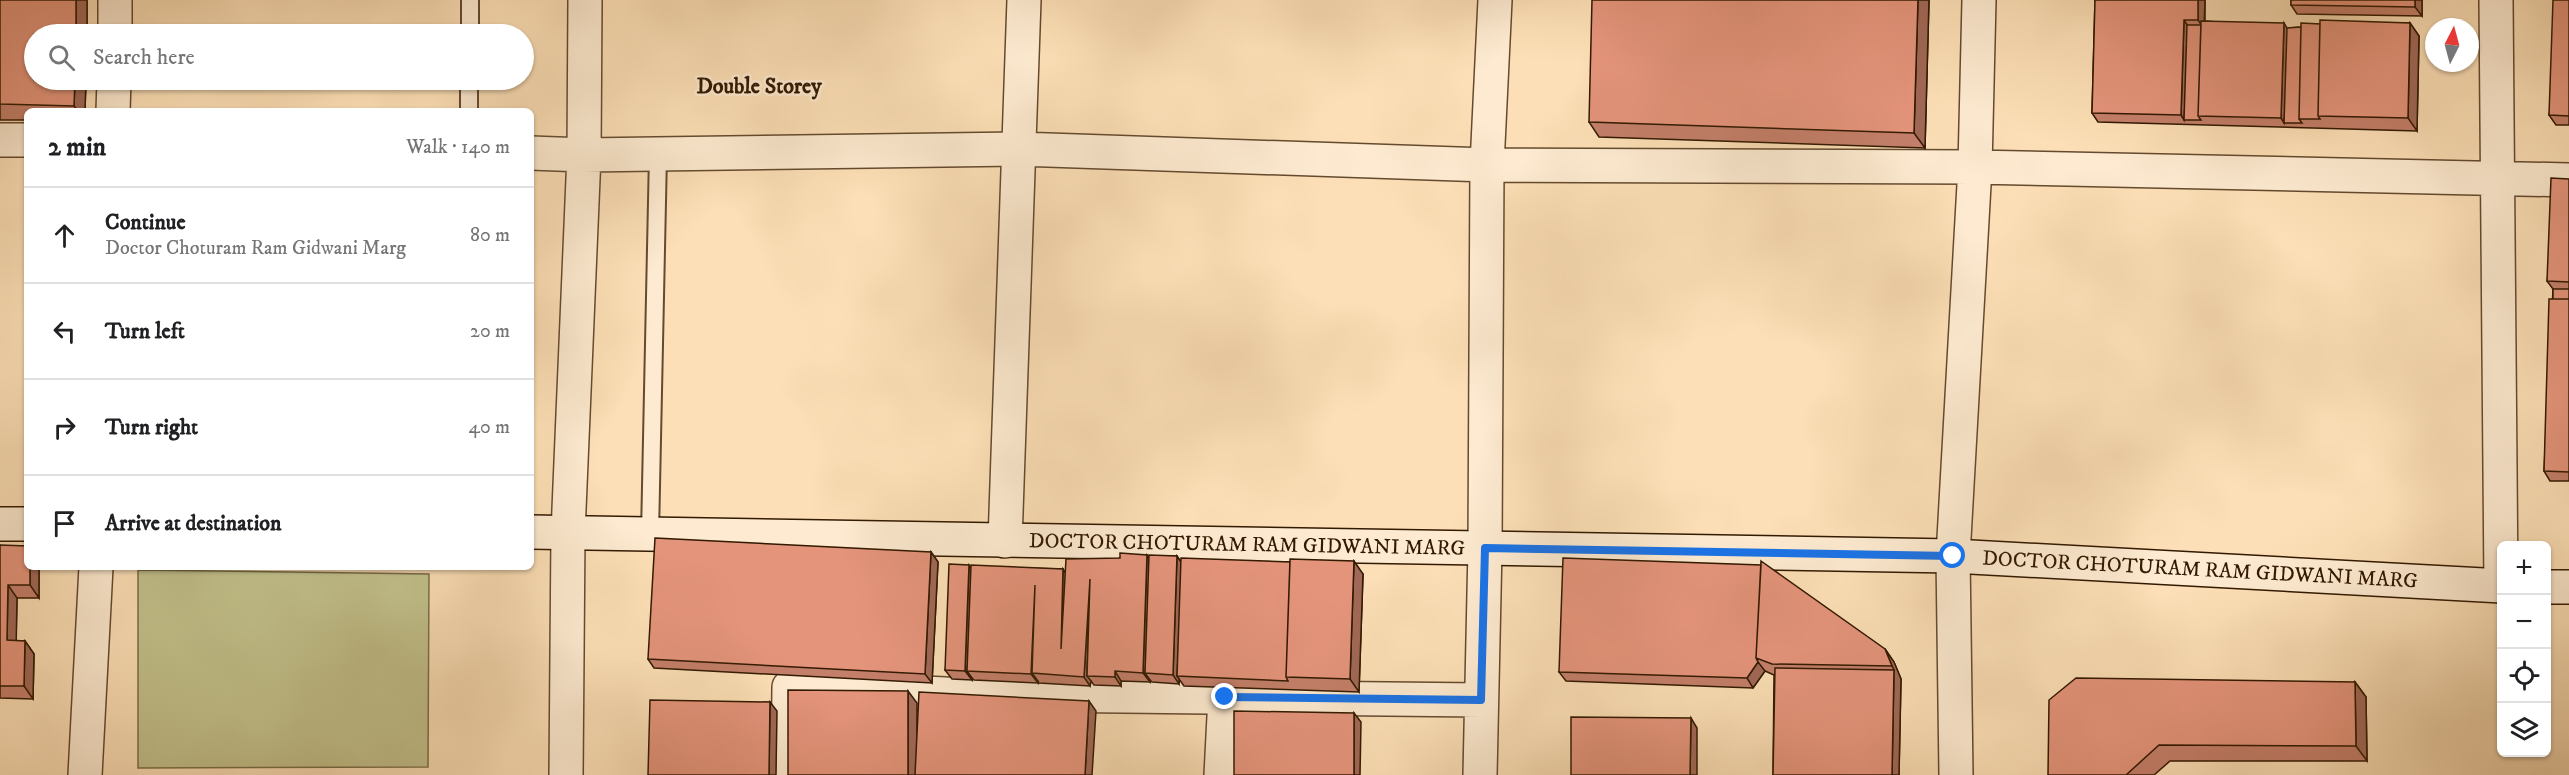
<!DOCTYPE html>
<html lang="en">
<head>
<meta charset="utf-8">
<style>
	body { margin:0; font-family:"IM FELL DW Pica",serif; background:#f6f6f6; color:#202124 }
	.controls { position:absolute; right:18px; bottom:18px; display:grid; overflow:hidden; border-radius:9px; box-shadow:0 2px 4px #0004 }
	.controls button { width:54px; height:54px; display:grid; place-items:center; padding:0; border:0; border-bottom:2px solid #e0e0e0; background:#fff; color:#202124; font:30px sans-serif }
	.compass { position:absolute; left:2425px; top:18px; width:54px; height:54px; border-radius:50%; background:#fff; box-shadow:0 2px 4px #0004; rotate:6deg }
	.stop { position:absolute; width:18px; height:18px; margin:-14px; border:4px solid #1a73e8; border-radius:50%; background:#fff }
	.stop.end { background:#1a73e8; border-color:#fff; box-shadow:0 2px 6px #0008 }
	.list { margin:0; padding:0; list-style:none }
	h2 { display:flex; justify-content:space-between; align-items:center; height:78px; margin:0; padding:0 24px; font-size:26px }
	h2 small { font-size:20px; font-weight:400; color:#757577 }
	.list li { display:grid; grid-template-columns:39px 1fr auto; gap:18px; align-items:center; box-sizing:border-box; height:96px; padding:0 24px; border-top:2px solid #e0e0e0 }
	.list b { display:block; font-size:22px; white-space:nowrap }
	.list p { margin:0; font-size:20px; white-space:nowrap; color:#757577 }
	.list em { font-size:20px; font-style:normal; color:#757577 }
	.icon { flex:none; width:33px; height:33px; fill:none; stroke:currentColor; stroke-width:2; stroke-linecap:round; stroke-linejoin:round }
	.map { position:relative; flex:none; width:2569px; height:775px; overflow:hidden }
	.search { position:absolute; background:#fff; box-shadow:0 2px 4px #0004; left:24px; top:24px; width:510px; height:66px; display:flex; align-items:center; gap:15px; box-sizing:border-box; padding:0 21px; border-radius:33px; color:#757577; font-size:22px }
	.panel { position:absolute; background:#fff; box-shadow:0 2px 4px #0004; left:24px; top:108px; width:510px; height:462px; border-radius:9px }
	.map>svg:first-child { display:block }
	.green { fill:#c2c18c; stroke:#7a6d46; stroke-width:1.5 }
	.lines { fill:none; stroke-linecap:round; stroke-linejoin:round }
	.lane-casing { stroke:#644a2e; stroke-width:20 }
	.street-casing { stroke:#644a2e; stroke-width:36 }
	.secondary-casing { stroke:#321901; stroke-width:36 }
	.lane { stroke:#fdead0; stroke-width:16 }
	.street { stroke:#fdead0; stroke-width:33 }
	.secondary { stroke:#fdead0; stroke-width:33 }
	.wall { fill:#c47f6a; stroke:#321901; stroke-width:1.5 }
	.shaded-wall { fill:#a06856; stroke:#321901; stroke-width:1.5 }
	.building { fill:#e4947b; stroke:#321901; stroke-width:1.5 }
	.route { stroke:#1a73e8; stroke-width:8 }
	.labels { text-anchor:middle; dominant-baseline:central; stroke-width:5; stroke-linejoin:round; paint-order:stroke }
	.street-label { font-size:21px; fill:#321901; stroke:#fdead0 }
	.neighbourhood-label { font-size:22px; font-weight:bold; fill:#321901; stroke:#fdead0 }
</style>
</head>
<body>
<div class="map">
<svg width="2569" height="775" viewBox="0 0 2569 775">
	<rect width="100%" height="100%" fill="#fcdfb6"/>
	<filter id="stains"><feTurbulence type="fractalNoise" baseFrequency=".00333" numOctaves="4"/><feColorMatrix values="0 0 0 0 .2 0 0 0 0 .09 0 0 0 0 .02 0 0 0 .5 -.17"/></filter>
	<radialGradient id="worn" r=".72"><stop offset=".6" stop-color="#630" stop-opacity="0"/><stop offset="1" stop-color="#630" stop-opacity=".3"/></radialGradient>
	<!-- green -->
	<path class="green" d="M138,570L429,574L428,767L138,768Z"/>
	<g class="lines">
		<defs>
			<path id="lane" d="M470,34V0
				M469,111V80
				M650,534L658,154"/>
			<path id="street" d="M2496,0L2501,586
				M115,34V0
				M113,111L114,80
				M0,140H27
				M531,153L584,155L1019,149L1487,165L1975,167L2569,180
				M1005,541L1024,0
				M85,775L96,567
				M566,775L568,533L584,155L585,0
				M788,775L789,687L946,694L1481,700
				M1221,775L1225,697
				M1480,775L1485,548L1487,165L1495,0
				M1956,775L1953,556L1975,167L1979,0"/>
			<path id="secondary" d="M0,524H27
				M531,532L1953,556L2502,586
				M2546,587H2569"/>
		</defs>
		<!-- lane casing -->
		<use href="#lane" class="lane-casing"/>
		<!-- street casing -->
		<use href="#street" class="street-casing"/>
		<!-- secondary casing -->
		<use href="#secondary" class="secondary-casing"/>
		<!-- lane -->
		<use href="#lane" class="lane"/>
		<!-- street -->
		<use href="#street" class="street"/>
		<!-- secondary -->
		<use href="#secondary" class="secondary"/>
	</g>
	<!-- wall -->
	<path class="wall" d="M0,0H87V34H34V80H86L85,111H27V120H0Z
		M1929,0L1925,148L1599,137L1589,122Z
		M2095,0H2205V21L2287,28L2301,27L2320,24L2410,23L2419,36L2417,131L2098,122L2092,113Z
		M2291,0H2422V16L2297,14L2291,5Z
		M2569,0V125H2556L2549,115Z
		M2569,179V481H2550L2544,471L2553,289L2547,281Z
		M0,545L27,567H39V598H17L16,641H25L34,654L33,699L0,698Z
		M931,552L938,562L932,683L654,668L648,659Z
		M1147,555L1149,557L1177,556L1181,562L1363,574L1359,692L1184,686L1179,679V684L1152,682L1150,680V682L1121,681V686L1094,685L1091,681L1090,686L1039,683L1038,681V683L974,680L972,678V680L952,679L945,670L971,567L1063,569L1065,573L1120,558Z
		M1885,649L1894,662L1901,679L1899,775H1773L1774,675L1765,671L1753,688L1566,681L1559,672Z
		M2355,682L2366,697L2367,761H2170L2154,775H2048Z"/>
	<!-- shaded-wall -->
	<path class="shaded-wall" d="M76,0H87V34H76Z
		M1918,0H1929L1925,148L1914,133Z
		M2198,0H2205L2204,29L2198,20Z
		M2415,0H2422V16L2415,7Z
		M2184,20L2190,29L2184,120L2181,115Z
		M2284,23L2290,33L2284,123L2281,118Z
		M2410,23L2419,36L2417,131L2408,118Z
		M75,80H86L85,111H78L74,106Z
		M931,552L938,562L932,683L925,674Z
		M1147,555L1154,564L1145,673L1150,680V682L1143,673Z
		M1177,556L1183,565L1177,676L1179,679V684L1173,675Z
		M1354,561L1363,574L1359,692L1350,679Z
		M969,565L976,574L967,671L972,678V680L965,671Z
		M30,567H39V598L30,585Z
		M1063,569L1069,578L1061,649Z
		M1090,579L1087,676L1091,681L1090,686L1084,677Z
		M8,585L17,598L16,653L7,640Z
		M1035,585L1032,673L1038,681V683L1031,674Z
		M25,641L34,654L33,699L24,686Z
		M1885,649L1894,662L1901,679L1899,775H1892L1894,670L1892,666Z
		M1758,662L1765,671L1753,688L1747,678Z
		M1115,671L1121,681V686L1115,677Z
		M2355,682L2366,697L2367,761L2356,746Z
		M908,691L917,703V775H908Z
		M1089,701L1096,711L1092,775H1085Z
		M770,702L777,711L776,775H769Z
		M1354,713L1361,722L1360,775H1354Z
		M1691,718L1697,728V775H1690Z"/>
	<!-- building -->
	<path class="building" d="M0,0H76V34H34V80H75L74,106L0,104Z
		M1592,0H1918L1914,133L1589,122Z
		M2095,0H2198V20H2184L2181,115L2092,113Z
		M2291,0H2415V7L2291,5Z
		M2553,0H2569V116L2549,115Z
		M2320,20L2410,23L2408,118L2318,116Z
		M2201,21L2284,23L2281,118L2198,116Z
		M2301,23L2320,24L2318,116L2320,119H2299Z
		M2187,25H2201L2198,116L2201,120H2184Z
		M2301,27L2299,119L2302,123H2284L2287,28Z
		M2551,178L2569,179V282L2547,281Z
		M2553,289H2569V299H2553Z
		M2549,299H2569V472L2544,471Z
		M655,538L931,552L925,674L648,659Z
		M0,545L27,546V567H30V585H8L7,640L25,641L24,686H0Z
		M1120,553L1147,555L1143,673L1115,671V677L1087,676L1090,579L1084,677L1032,673L1035,585L1031,674L967,671L971,565L1063,569L1061,649L1066,559L1120,558Z
		M1149,555L1177,556L1173,675L1145,673Z
		M1181,558L1290,562L1286,677L1288,681L1177,676Z
		M1563,558L1761,565L1756,658L1758,662L1747,678L1559,672Z
		M1290,559L1354,561L1350,679L1286,677Z
		M1761,561L1885,649L1892,666L1772,664L1756,658Z
		M949,564L969,565L965,671L945,670Z
		M1775,668L1894,670L1892,775H1773Z
		M2076,678L2355,682L2356,746L2159,745L2126,775H2048L2049,700Z
		M788,690L908,691V775H788Z
		M919,692L1089,701L1085,775H915Z
		M650,700L770,702L769,775H648Z
		M1234,711L1354,713V775H1234Z
		M1571,717L1691,718L1690,775H1571Z"/>
	<g class="lines">
		<!-- route -->
		<path class="route" d="M1225,697L1481,700L1485,548L1953,556"/>
	</g>
	<g class="labels">
		<!-- street labels -->
		<g class="street-label">
			<text transform="translate(1247 545) rotate(1)">DOCTOR CHOTURAM RAM GIDWANI MARG</text>
			<text transform="translate(2200 570) rotate(3)">DOCTOR CHOTURAM RAM GIDWANI MARG</text>
		</g>
		<!-- neighbourhood labels -->
		<g class="neighbourhood-label">
			<text x="759" y="86">Double Storey</text>
		</g>
	</g>
	<rect width="100%" height="100%" filter="url(#stains)"/>
	<rect width="100%" height="100%" fill="url(#worn)"/>
</svg>
<div class="controls">
<button>+</button>
<button>−</button>
<button><svg class="icon" aria-label="locate" viewBox="0 0 24 24"><circle cx="12" cy="12" r="6"/><path d="M12 2v4M12 18v4M2 12h4M18 12h4"/></svg></button>
<button><svg class="icon" aria-label="layers" viewBox="0 0 24 24"><path d="M12 4l9 5-9 5-9-5zM3 14l9 5 9-5"/></svg></button>
</div>
<svg class="compass" viewBox="-18 -18 36 36"><path d="M0-13l5 13h-10z" fill="#e53935"/><path d="M0 13l5-13h-10z" fill="#757577"/></svg>
<div class="stop" style="left:1953px;top:556px"></div>
<div class="stop end" style="left:1225px;top:697px"></div>
<div class="search"><svg class="icon" aria-label="search" viewBox="0 0 24 24"><circle cx="10" cy="10" r="6"/><path d="M15 15l6 6"/></svg>Search here</div>
<section class="panel">
<h2>2 min<small>Walk · 140 m</small></h2>
<ul class="list">
<li><svg class="icon" aria-label="ahead" viewBox="0 0 24 24"><path d="M12 20V5M6 11l6-6 6 6"/></svg><div><b>Continue</b><p>Doctor Choturam Ram Gidwani Marg</p></div><em>80 m</em></li>
<li><svg class="icon" aria-label="left" viewBox="0 0 24 24"><path d="M17 20v-9H6M10 6l-5 5 5 5"/></svg><div><b>Turn left</b></div><em>20 m</em></li>
<li><svg class="icon" aria-label="right" viewBox="0 0 24 24"><path d="M7 20v-9h11M14 6l5 5-5 5"/></svg><div><b>Turn right</b></div><em>40 m</em></li>
<li><svg class="icon" aria-label="arrive" viewBox="0 0 24 24"><path d="M6 21V4h12l-3 4 3 4H6"/></svg><div><b>Arrive at destination</b></div></li>
</ul>
</section>
</div>
</body>
</html>
